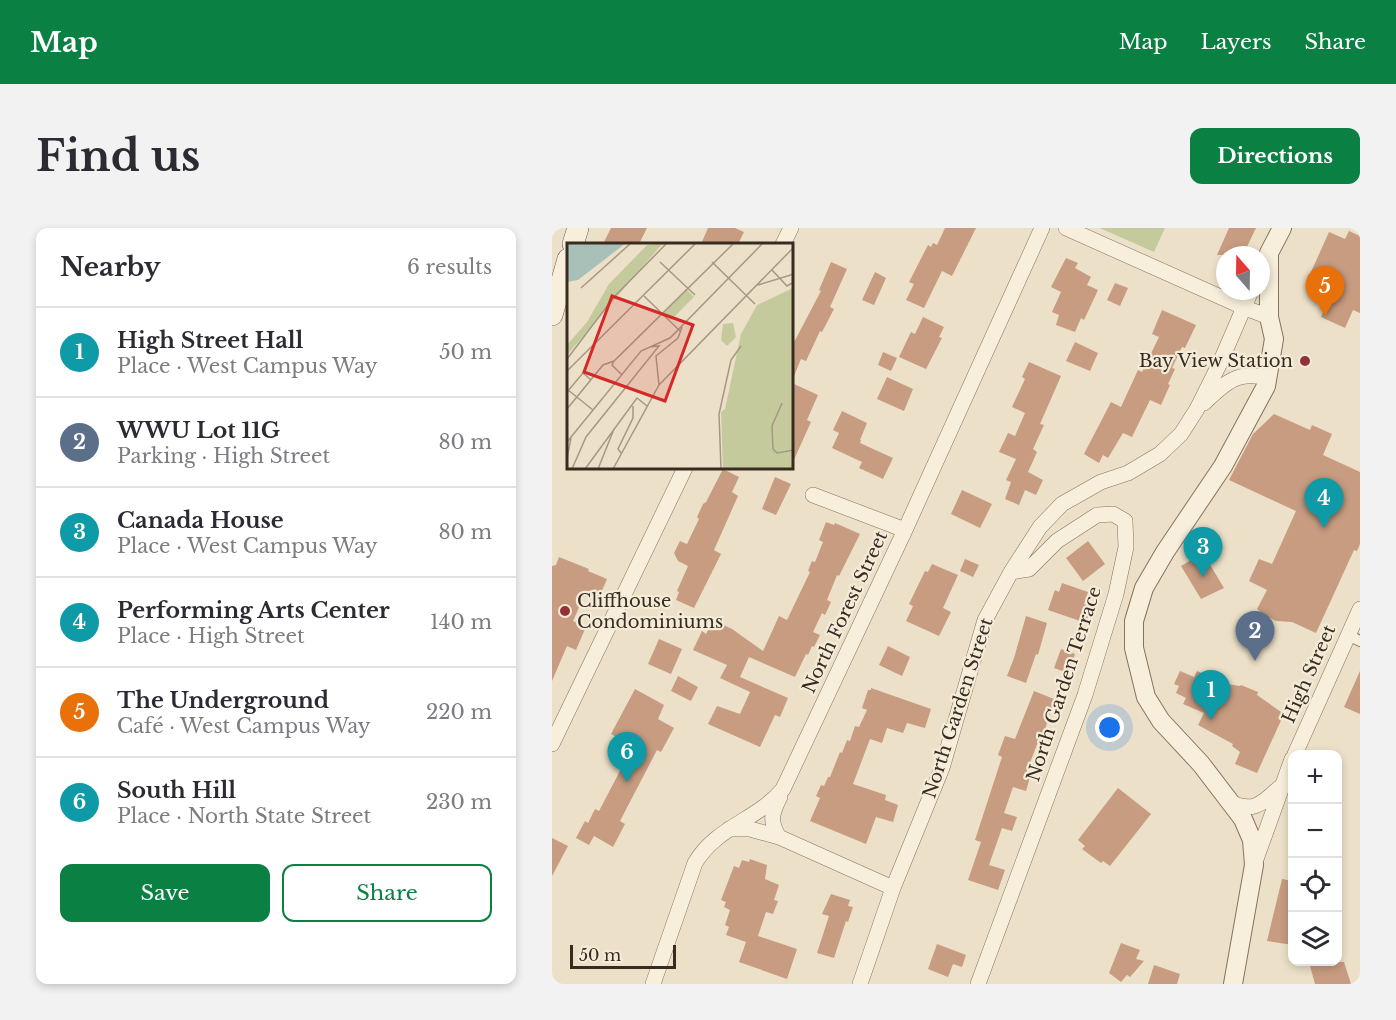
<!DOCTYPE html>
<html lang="en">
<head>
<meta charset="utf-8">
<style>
	body { margin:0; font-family:"Libre Baskerville",serif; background:#f2f2f3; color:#2b2b33 }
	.controls { position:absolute; right:18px; bottom:18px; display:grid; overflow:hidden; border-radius:12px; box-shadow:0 3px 9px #0003 }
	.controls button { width:54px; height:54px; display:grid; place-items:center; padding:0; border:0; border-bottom:2px solid #e1e1e2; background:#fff; color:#2b2b33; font:30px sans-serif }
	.compass { position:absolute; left:664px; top:18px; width:54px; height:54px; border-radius:50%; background:#fff; box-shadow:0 3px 9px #0003; rotate:340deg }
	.scale { position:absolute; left:18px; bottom:15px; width:106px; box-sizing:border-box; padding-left:6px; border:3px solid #382c21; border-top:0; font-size:16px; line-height:21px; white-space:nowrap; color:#382c21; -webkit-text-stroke:4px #f4ebd8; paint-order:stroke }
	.you { position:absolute; left:558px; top:500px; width:21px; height:21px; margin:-15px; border:4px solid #fff; border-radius:50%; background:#1a73e8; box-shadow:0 0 0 9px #1a73e833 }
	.badge { display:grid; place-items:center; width:39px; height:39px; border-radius:50%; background:#0b8043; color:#fff; font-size:20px; font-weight:700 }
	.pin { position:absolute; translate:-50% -50px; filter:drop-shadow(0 2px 3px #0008) }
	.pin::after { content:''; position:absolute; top:32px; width:21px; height:18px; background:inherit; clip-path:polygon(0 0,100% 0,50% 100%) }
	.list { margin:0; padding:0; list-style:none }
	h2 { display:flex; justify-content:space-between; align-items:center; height:78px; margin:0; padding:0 24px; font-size:26px }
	h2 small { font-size:20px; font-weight:400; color:#7c7c81 }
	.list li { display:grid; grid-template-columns:39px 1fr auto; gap:18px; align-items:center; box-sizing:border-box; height:90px; padding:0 24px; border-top:2px solid #e1e1e2 }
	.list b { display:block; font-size:22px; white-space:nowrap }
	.list p { margin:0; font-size:20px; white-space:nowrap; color:#7c7c81 }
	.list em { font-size:20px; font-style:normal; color:#7c7c81 }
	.actions { display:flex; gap:12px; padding:18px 24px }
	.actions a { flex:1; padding:14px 0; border:2px solid #0b8043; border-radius:12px; text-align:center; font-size:21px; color:#0b8043 }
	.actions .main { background:#0b8043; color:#fff }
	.icon { flex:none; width:33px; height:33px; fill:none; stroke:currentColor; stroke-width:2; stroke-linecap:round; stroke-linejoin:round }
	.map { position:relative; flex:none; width:808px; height:756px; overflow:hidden; border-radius:12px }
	header { display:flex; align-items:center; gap:36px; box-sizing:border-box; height:84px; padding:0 30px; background:#0b8043; color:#fff }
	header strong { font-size:28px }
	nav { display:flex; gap:33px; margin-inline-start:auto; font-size:21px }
	.intro { display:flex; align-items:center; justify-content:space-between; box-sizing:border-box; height:144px; padding:0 36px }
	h1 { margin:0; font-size:42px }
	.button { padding:15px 27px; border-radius:12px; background:#0b8043; color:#fff; font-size:21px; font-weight:700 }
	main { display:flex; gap:36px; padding:0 36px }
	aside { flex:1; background:#fff; border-radius:12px; box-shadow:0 3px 9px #0003 }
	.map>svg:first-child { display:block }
	.green { fill:#c5ca9d }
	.building { fill:#c79c81 }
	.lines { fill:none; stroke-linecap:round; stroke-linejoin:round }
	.pedestrian-casing { stroke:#87735e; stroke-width:12 }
	.minor-casing { stroke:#87735e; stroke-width:16 }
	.tertiary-casing { stroke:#87735e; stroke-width:20 }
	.secondary-casing { stroke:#695441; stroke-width:22 }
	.pedestrian { stroke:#f7eedb; stroke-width:10 }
	.minor { stroke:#f7eedb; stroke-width:15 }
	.tertiary { stroke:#f7eedb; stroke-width:18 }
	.secondary { stroke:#f7eedb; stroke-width:21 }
	.poi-dot { fill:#923235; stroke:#f4ebd8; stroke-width:2 }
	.labels { text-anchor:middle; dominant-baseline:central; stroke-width:4.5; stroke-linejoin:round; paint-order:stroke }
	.poi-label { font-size:18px; fill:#382c21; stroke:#f4ebd8; text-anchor:end }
	.street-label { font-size:18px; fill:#382c21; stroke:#f4ebd8 }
	.inset-road { fill:none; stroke:#a49885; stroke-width:1.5 }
	.view { fill:#d62828; fill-opacity:0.15; stroke:#d62828; stroke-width:3 }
	.inset-edge { fill:none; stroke:#382c21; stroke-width:3 }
</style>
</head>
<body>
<header>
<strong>Map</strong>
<nav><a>Map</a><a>Layers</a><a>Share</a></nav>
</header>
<div class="intro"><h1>Find us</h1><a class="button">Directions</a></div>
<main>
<aside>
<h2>Nearby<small>6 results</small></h2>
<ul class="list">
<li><span class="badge" style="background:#0f9aa8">1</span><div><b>High Street Hall</b><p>Place · West Campus Way</p></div><em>50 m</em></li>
<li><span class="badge" style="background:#5c6f8a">2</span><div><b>WWU Lot 11G</b><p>Parking · High Street</p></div><em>80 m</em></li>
<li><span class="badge" style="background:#0f9aa8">3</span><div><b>Canada House</b><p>Place · West Campus Way</p></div><em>80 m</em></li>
<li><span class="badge" style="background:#0f9aa8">4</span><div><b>Performing Arts Center</b><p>Place · High Street</p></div><em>140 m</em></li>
<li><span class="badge" style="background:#e8710a">5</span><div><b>The Underground</b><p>Café · West Campus Way</p></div><em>220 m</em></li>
<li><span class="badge" style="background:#0f9aa8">6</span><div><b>South Hill</b><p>Place · North State Street</p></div><em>230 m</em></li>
</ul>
<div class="actions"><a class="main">Save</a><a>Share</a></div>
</aside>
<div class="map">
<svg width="808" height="756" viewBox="0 0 808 756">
	<rect width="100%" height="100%" fill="#ece0c8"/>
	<!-- green -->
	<path class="green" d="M548,0H613L602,24Z"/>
	<!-- building -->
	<path class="building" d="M59,0H95L87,16H51Z
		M156,0H183L192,4L186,16H149Z
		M393,0H424L400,48L390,43L372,80L354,72L362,56L357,54L376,17L379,19L381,15L385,17Z
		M677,0H704L691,27H665Z
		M797,3L808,8V85L801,82L793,100L769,89L780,64L755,53L777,4L793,11Z
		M514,30L526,35L523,40L539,49L535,57L546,62L532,92L529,90L523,104L504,97L507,87L500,84L509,64L499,59Z
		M279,34L295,41L278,79L282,81L270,104L268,103L254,133L249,131L240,153V118L269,63L267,62Z
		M323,44L334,50L322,77L310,72Z
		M563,55L576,60L568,78L555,72Z
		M610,82L644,97L633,120L630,119L620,140L623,141L616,156L618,157L609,177L598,172L580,209L571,205L556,230L551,227L547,235L532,226L559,174L569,179L586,142L590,144L607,109L600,106Z
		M371,89L392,99L387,109L390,110L374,141L347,129L359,104L363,106Z
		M523,114L546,125L538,143L514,133Z
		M331,124L345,130L339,143L326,137Z
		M477,134L509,148L488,196L492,197L481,221L485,224L476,244L491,252L484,267L473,262L467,277L453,271L459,254L454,252L464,231L447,224L456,205L463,208L473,185L460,179L473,151L470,149Z
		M335,149L361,161L352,183L325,171Z
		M240,155L266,167L255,192L259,194L240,236Z
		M290,183L315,195L308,212H309L308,215L341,230L331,251L307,240L310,234L280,220L287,205L281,202Z
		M722,186L758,202L760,197L780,206L771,227L808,244V316L805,323L802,322L764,405L740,394L724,393L711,386L705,381L715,362L697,353L707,331L720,336L744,283L677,252L701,206Z
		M171,241L187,249L180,264L186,268L162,322L169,326L142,380L124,372L127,364L125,363L136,338L126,333L122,325L128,313L135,316L147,291L145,289L151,276L154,274Z
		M223,249L239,256L224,287L210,281Z
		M410,262L440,276L428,300L399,286Z
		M274,294L282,297L283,295L308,306L287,348L285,347L275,372L279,374L273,387L270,385L261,404L268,407L262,419L260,418L256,427L254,426L243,449L197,429L188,449L236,470L228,489L223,487L208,519L156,496L165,478L188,486L198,464L168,450L175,437L141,422L150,403L154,406L161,392L180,401L211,423L227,388L235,392L258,344L256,343L260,333L263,334L271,314L267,312Z
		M536,313L553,336L531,353L514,330Z
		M651,325L672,360L649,371L629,338Z
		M7,329L37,341L36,343L55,351L45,374L32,368L21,393L34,399L24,422L15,418L0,453V338L4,337Z
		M413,331L427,337L421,349L408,343Z
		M380,336L406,347L391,380L399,384L387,408L354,393L361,378L357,376L373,343L376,344Z
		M510,355L536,364L532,376L539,379L534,395L496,382L503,362L507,364Z
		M474,388L495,395L486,427L484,426L474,455L455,448L462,430Z
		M107,411L130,421L119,446L96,436Z
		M336,418L358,429L350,448L327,437Z
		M509,421L523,426L516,445L502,440Z
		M628,443L642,449L645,443L675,456L688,458L689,457L706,464L705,467L732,486L705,545L683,536L688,524L680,518L681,516L646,497L652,485L631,476L634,470L624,465L627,458L622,456Z
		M808,443V486L792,479Z
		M126,448L146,459L139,473L119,463Z
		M319,460L379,481L373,500L355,495L351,505L335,500L330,515L318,511L301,556L334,567L333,572L346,577L341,594L324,589L314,616L258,593L268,570L264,568L269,557L272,558L276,549H278L288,524L290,525L295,512L298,513L303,498L307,499L315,482L310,480L316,462H319Z
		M83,461L112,477L106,491L122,500L109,524L105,522L68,593L73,596L61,619L42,608L37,617L24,610L33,593L36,595L43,581L47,583L81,518L59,506Z
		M482,463L502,471L492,505L489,506L473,548L478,549L474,563L461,559L452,585L465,589L460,603L450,600L437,637L453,642L446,662L416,652L429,614L423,612L450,529L446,527L453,508L463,511Z
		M566,560L599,586L558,638L551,633L549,635L530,621L533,618L526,612Z
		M0,610L16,618L0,648Z
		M198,631L215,637L213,651L227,657L222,672L226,673L221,686L214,684L206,708L245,721L235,751L187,734L194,714L174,707L177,699L173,697L178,682L172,679L174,674L169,672L182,638L187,640L190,632L197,634Z
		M730,651L741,653V717L715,713Z
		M279,666L298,672L296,678L301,679L296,694L294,693L282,730L265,725L277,688L270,686Z
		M569,715L588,722L584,731L592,733L578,749L575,747L569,754L557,745Z
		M385,716L414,727L410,739L401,736L396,749L376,741Z
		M773,734H792L799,756H763L758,738Z
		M602,737L628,746L625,756H596Z"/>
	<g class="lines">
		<defs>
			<path id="pedestrian" d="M796,407L808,413"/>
			<path id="minor" d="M514,0L691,79L717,89
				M231,16L239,0
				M652,175C673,155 685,142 715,150
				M261,267L353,302
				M0,516L133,240
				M743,526L808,381
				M228,569C220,584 217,594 227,609L341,660
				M677,573C700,586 710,576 727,560
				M177,601H198L227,609
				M703,634L740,531
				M101,756L143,635C165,598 206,592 231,561L353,302L490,0
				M308,756L341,660L390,540L433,392L459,344L488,299L510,276L549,254L576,245L608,226L629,206L645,181L668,135L699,63
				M426,756L533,467L564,366L574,319L573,293L561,286L545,287L505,313L477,341L459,344"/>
			<path id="tertiary" d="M681,756L702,637L700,612L691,591L649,536L609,493L594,469L582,420V393L592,360L613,324L671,238L714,158L722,111L717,89V25L730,0"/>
			<path id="secondary" d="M21,16L26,0
				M0,87L16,31"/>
		</defs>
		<!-- pedestrian casing -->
		<use href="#pedestrian" class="pedestrian-casing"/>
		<!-- minor casing -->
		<use href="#minor" class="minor-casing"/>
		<!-- tertiary casing -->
		<use href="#tertiary" class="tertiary-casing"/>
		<!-- secondary casing -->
		<use href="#secondary" class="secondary-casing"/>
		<!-- pedestrian -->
		<use href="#pedestrian" class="pedestrian"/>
		<!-- minor -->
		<use href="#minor" class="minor"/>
		<!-- tertiary -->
		<use href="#tertiary" class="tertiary"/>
		<!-- secondary -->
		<use href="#secondary" class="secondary"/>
	</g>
	<!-- markers -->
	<g class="poi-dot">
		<circle cx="753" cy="133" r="6"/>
		<circle cx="13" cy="383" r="6"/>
	</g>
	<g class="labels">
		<!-- poi labels -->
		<g class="poi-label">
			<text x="741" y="133">Bay View Station</text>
			<text x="25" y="373" text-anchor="start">Cliffhouse<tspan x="25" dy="21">Condominiums</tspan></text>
		</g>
		<!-- street labels -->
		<g class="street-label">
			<text transform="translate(293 384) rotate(-65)">North Forest Street</text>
			<text transform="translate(757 446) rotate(-66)">High Street</text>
			<text transform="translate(512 456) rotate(-72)">North Garden Terrace</text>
			<text transform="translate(406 480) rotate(-72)">North Garden Street</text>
		</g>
	</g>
	<!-- overview -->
	<g transform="translate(15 15)">
		<rect width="226" height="226" fill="#ece0c8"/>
		<path d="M96,0L0,112V102L20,79L42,41L80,2ZM226,45V226H156L154,169L158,166L174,91L190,62ZM119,46L127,54L104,77L97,70ZM166,80L169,94L160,103L154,97L156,81Z" fill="#c5ca9d"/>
		<path d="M0,0H59L11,37L0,39Z" fill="#a9c0b9"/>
		<path class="inset-road" d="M93,19L128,52M145,19L188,61M205,27L220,43L227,39M191,42L227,31M14,45L64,0M77,53L113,88M0,116L47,54L100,0M47,118L45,122L55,132M0,128L129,0M92,142L89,113L111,95L115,84M1,147L26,167M0,149L16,130L24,137M215,160L205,183L206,206L210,210L227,207M0,166L36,122L47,118L167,0M0,199L74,108L103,95L196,0M54,210L51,206L66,175V163M0,215L4,195M5,226L19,194L92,103L82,104M18,226L70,155L80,163M31,226L47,186M46,226L92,142L227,4M154,226L152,171L164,117L174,103"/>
		<path class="view" d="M45,53L126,82L98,158L17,129Z"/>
		<rect width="226" height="226" class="inset-edge"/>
	</g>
</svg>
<div class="controls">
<button>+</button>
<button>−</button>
<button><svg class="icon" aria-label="locate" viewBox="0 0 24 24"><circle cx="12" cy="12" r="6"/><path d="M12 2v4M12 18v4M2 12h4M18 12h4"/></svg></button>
<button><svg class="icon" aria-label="layers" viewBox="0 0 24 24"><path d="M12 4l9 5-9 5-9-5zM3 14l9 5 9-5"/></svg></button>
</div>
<svg class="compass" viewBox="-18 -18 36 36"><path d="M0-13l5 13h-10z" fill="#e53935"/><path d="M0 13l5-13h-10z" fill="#7c7c81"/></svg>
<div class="scale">50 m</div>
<div class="you"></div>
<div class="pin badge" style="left:659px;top:492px;background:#0f9aa8">1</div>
<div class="pin badge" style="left:703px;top:433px;background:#5c6f8a">2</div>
<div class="pin badge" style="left:651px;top:349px;background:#0f9aa8">3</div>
<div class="pin badge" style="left:772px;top:300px;background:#0f9aa8">4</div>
<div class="pin badge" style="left:773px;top:88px;background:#e8710a">5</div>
<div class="pin badge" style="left:75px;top:554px;background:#0f9aa8">6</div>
</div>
</main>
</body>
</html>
